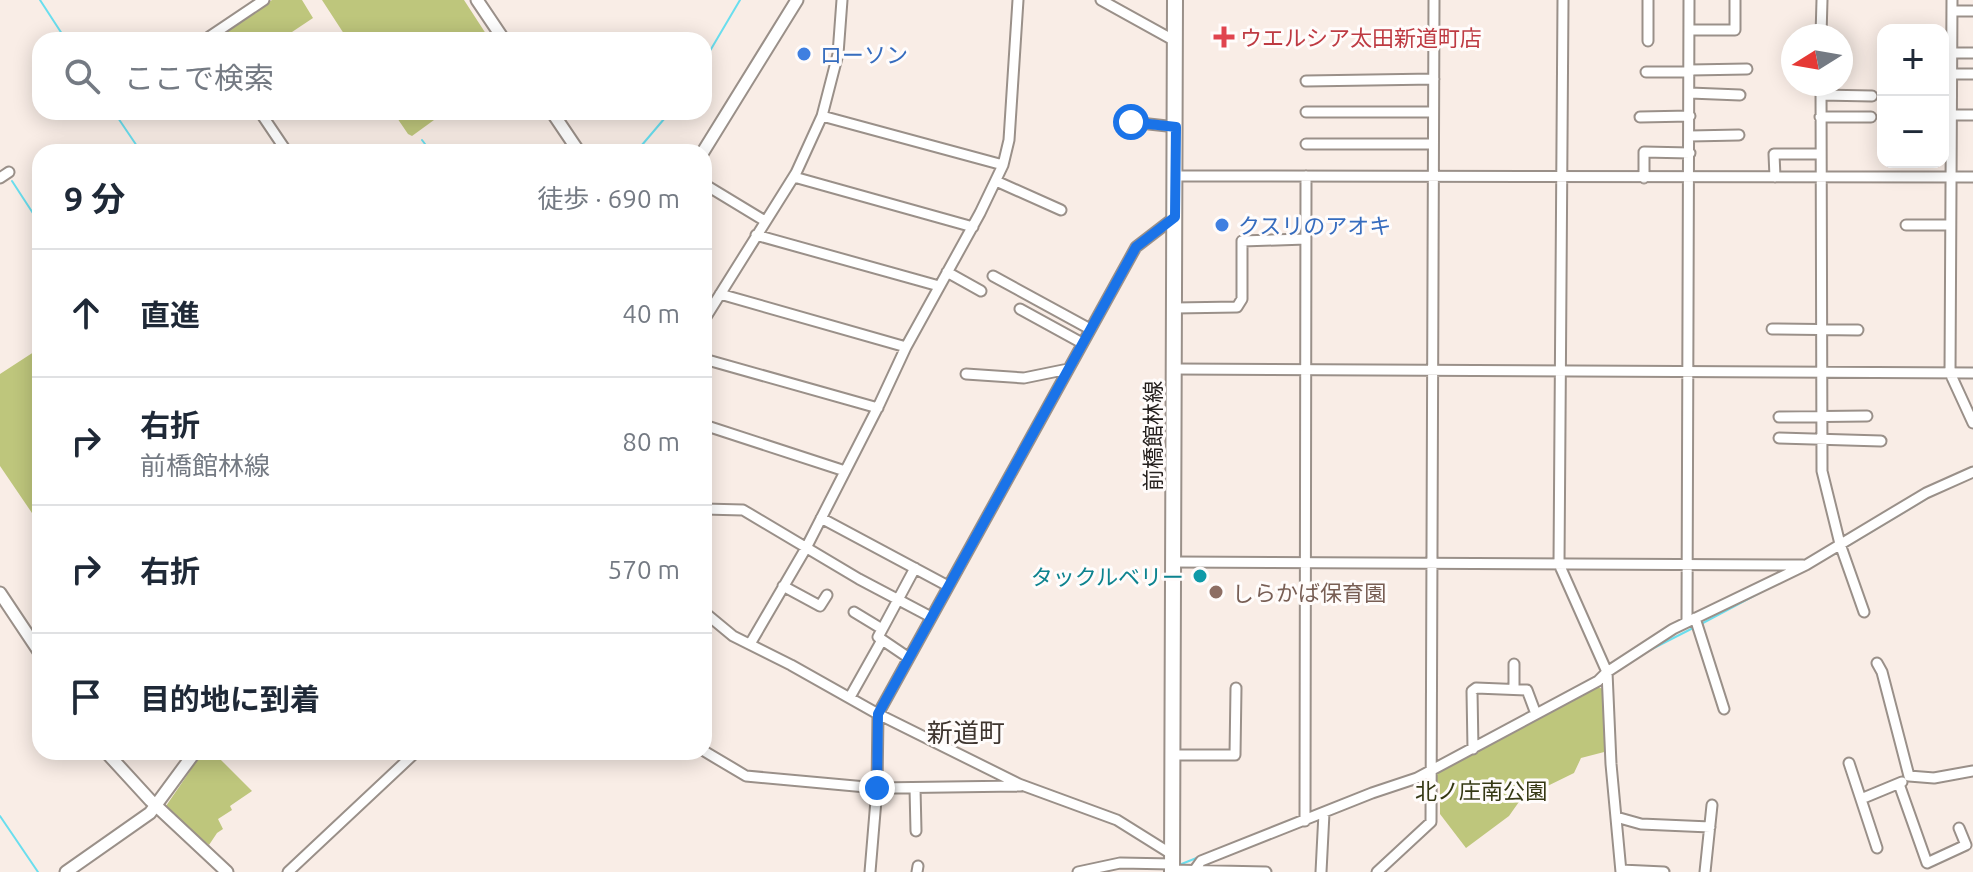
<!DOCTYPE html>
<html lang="ja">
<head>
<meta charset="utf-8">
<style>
	body { margin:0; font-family:Ubuntu,"Noto Sans JP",sans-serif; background:#f6f6f7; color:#1f2937 }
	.controls { position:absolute; right:24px; top:24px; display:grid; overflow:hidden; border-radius:16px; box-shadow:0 4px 20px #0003 }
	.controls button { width:72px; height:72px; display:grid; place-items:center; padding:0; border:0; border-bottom:2px solid #e0e1e3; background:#fff; color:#1f2937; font:40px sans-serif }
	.compass { position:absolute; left:1781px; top:24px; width:72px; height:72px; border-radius:50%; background:#fff; box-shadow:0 4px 20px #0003; rotate:259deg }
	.stop { position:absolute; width:24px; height:24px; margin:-18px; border:6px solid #1a73e8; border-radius:50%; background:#fff }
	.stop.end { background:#1a73e8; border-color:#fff; box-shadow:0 2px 8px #0008 }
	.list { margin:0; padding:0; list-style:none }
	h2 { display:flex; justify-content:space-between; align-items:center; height:104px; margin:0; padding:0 32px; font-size:34px }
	h2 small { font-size:26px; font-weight:400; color:#747a83 }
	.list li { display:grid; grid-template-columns:52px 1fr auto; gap:24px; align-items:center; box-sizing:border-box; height:128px; padding:0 32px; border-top:2px solid #e0e1e3 }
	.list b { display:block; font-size:30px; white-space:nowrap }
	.list p { margin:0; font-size:26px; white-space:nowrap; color:#747a83 }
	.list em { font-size:26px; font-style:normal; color:#747a83 }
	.icon { flex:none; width:44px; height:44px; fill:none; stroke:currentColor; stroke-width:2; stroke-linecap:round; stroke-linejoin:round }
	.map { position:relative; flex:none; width:1973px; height:872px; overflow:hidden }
	.search { position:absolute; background:#fff; box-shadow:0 4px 20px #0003; left:32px; top:32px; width:680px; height:88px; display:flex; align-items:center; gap:20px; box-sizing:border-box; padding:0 28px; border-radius:24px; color:#747a83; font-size:30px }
	.panel { position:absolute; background:#fff; box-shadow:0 4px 20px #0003; left:32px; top:144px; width:680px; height:616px; border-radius:24px }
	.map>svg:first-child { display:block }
	.green { fill:#bec67c }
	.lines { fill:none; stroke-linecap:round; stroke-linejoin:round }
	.stream { stroke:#6adeee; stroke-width:2 }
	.minor-casing { stroke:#9a9089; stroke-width:13 }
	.tertiary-casing { stroke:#9a9089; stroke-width:15 }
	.primary-casing { stroke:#9a9089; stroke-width:18 }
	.minor { stroke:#fff; stroke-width:9 }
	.tertiary { stroke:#fff; stroke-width:11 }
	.primary { stroke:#fff; stroke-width:14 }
	.route { stroke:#1a73e8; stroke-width:10 }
	.health-dot { fill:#e0444e; stroke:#fffcfb; stroke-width:3 }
	.shop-dot { fill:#3f7fe0; stroke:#fffcfb; stroke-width:3 }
	.culture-dot { fill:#0f9aa8; stroke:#fffcfb; stroke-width:3 }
	.education-dot { fill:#8d6e63; stroke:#fffcfb; stroke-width:3 }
	.labels { text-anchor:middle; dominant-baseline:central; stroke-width:6; stroke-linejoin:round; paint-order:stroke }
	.health-label { font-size:22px; fill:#be3a42; stroke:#fffcfb; text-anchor:start }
	.shop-label { font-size:22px; fill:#366cbe; stroke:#fffcfb; text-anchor:start }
	.street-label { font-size:22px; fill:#25201e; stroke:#fffcfb }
	.culture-label { font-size:22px; fill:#0d838f; stroke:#fffcfb; text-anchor:end }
	.education-label { font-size:22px; fill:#785e54; stroke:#fffcfb; text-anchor:start }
	.park-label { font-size:22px; fill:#353814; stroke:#fffcfb }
	.quarter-label { font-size:26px; fill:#3f3630; stroke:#fffcfb }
</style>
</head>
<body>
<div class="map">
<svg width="1973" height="872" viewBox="0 0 1973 872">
	<rect width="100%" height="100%" fill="#f9ede6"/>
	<!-- green -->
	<path class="green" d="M272,0H302L313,18L280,40H217L218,37Z
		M322,0H464L490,40H348Z
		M393,112H445L412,136L408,134Z
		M40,348V512L34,516L0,466V374Z
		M1596,686L1603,689L1608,751L1581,758L1574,773L1521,799L1509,816L1466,848L1440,814V784L1434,780L1435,772Z
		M203,752H213L252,791L230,806L232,810L218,819L223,829L217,833L209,845L181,823L166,806Z"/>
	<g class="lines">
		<!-- stream -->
		<path class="stream" d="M40,0L66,40
			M704,61L740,0
			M114,112L141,152
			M422,140L431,152
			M636,152L670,112
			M12,181L40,224
			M1846,547L1936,493
			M1825,559L1840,551
			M1701,624L1776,584
			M1644,653L1695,627
			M0,816L38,872
			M1179,865L1199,857"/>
		<defs>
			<path id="minor" d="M1101,0L1175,41
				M1563,0L1559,564L1607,672L1611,764L1621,872
				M1648,0V41
				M1952,0L1950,373L1973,423
				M1952,11H1973
				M1690,30H1735V0
				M1821,36L1822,0
				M211,40L209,37L264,0
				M1952,53H1973
				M1690,70L1747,69
				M1646,72H1690
				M1952,74H1973
				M1306,81L1434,79
				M1821,84L1822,471L1840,544L1864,612
				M1690,93L1740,95
				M1821,95L1872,96
				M260,112L287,152
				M1306,112H1433
				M1952,115H1973
				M822,116L1003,165
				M1640,117L1690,116
				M1820,117H1871
				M1131,122L1176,127
				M1690,136L1739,135
				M1306,144H1433
				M1175,176L1973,177
				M794,177L973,227
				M1775,177L1774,154H1821
				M0,178L9,172
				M1644,178V152L1690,153
				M996,181L1061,210
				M704,184L765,221
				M1906,225H1950
				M756,235L939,286
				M947,272L981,291
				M993,276L1090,329
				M720,294L906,347
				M1175,308L1237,307L1242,299V241L1306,239
				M1020,309L1082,343
				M704,320L796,173L822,116L838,54L842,0
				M1772,329L1858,330
				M704,359L878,408
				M1175,369L1973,373
				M966,374L1024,378L1068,369
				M1779,417L1867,416
				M704,425L845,471
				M1779,438L1881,441
				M704,509L743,510L859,579L931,617
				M821,518L948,586
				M1174,562L1803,565
				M783,586L820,606L827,595
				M704,612L733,636L791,665L878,714L1019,784L1117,820L1173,855
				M854,612L882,629
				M1695,618L1724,709
				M1687,622L1689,0
				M750,644L806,548L879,405L906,347L980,213L1003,165L1009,140L1018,0
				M909,658L878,637L915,568
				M1877,663L1882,672L1909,776L1934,778L1973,771
				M1514,664V688
				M850,697L882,640
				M1473,749L1472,691L1476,688L1527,690L1536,714
				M704,751L746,776L877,788L1020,786
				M1174,755H1235L1236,688
				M1849,763L1877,848
				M1899,784L1927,863L1966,845L1959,828
				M915,788L916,831
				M1861,799L1902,782
				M1616,817L1641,824L1710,827
				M1305,821L1306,176
				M1196,868L1201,861L1372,793L1417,778L1598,681L1607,672L1673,629L1806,565L1926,493L1973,472
				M1621,870L1664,872
				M288,872L416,752
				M870,872L877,788L878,714L1136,247L1175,217
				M917,872L918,866
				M1078,872L1120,863L1173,864
				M1174,872L1172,870L1266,872
				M1321,872L1324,813
				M1377,872L1431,822L1434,0
				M1705,872L1712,805"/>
			<path id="tertiary" d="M477,0L504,40
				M552,112L579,152
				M703,152L797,0
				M0,593L40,653
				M106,752L150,800L227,872
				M66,872L150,813L195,752"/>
			<path id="primary" d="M1172,872L1175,0"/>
		</defs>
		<!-- minor casing -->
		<use href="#minor" class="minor-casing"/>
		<!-- tertiary casing -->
		<use href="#tertiary" class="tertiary-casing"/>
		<!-- primary casing -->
		<use href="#primary" class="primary-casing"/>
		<!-- minor -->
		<use href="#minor" class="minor"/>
		<!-- tertiary -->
		<use href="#tertiary" class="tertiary"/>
		<!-- primary -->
		<use href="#primary" class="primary"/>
	</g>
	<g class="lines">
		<!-- route -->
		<path class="route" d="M877,788L878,714L1136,247L1175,217L1176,127L1131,122"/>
	</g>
	<!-- markers -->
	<path class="health-dot" d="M1220 25h8v8h8v8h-8v8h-8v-8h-8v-8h8z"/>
	<g class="shop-dot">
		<circle cx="804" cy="54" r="8"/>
		<circle cx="1222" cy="225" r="8"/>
	</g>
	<circle class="culture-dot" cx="1200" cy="576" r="8"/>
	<circle class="education-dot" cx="1216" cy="592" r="8"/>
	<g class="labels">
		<!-- health labels -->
		<g class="health-label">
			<text x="1240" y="37">ウエルシア太田新道町店</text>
		</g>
		<!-- shop labels -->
		<g class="shop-label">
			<text x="820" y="54">ローソン</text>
			<text x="1238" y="225">クスリのアオキ</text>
		</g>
		<!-- street labels -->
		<g class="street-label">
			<text transform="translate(1152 436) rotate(-90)">前橋館林線</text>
		</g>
		<!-- culture labels -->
		<g class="culture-label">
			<text x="1184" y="576">タックルベリー</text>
		</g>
		<!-- education labels -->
		<g class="education-label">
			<text x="1232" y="592">しらかば保育園</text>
		</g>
		<!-- park labels -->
		<g class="park-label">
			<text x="1481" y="790">北ノ庄南公園</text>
		</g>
		<!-- quarter labels -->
		<g class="quarter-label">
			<text x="966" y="732">新道町</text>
		</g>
	</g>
</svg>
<div class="controls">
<button>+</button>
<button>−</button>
</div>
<svg class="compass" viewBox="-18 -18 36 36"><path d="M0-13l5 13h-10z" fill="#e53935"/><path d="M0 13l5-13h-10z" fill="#747a83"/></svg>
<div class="stop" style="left:1131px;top:122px"></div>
<div class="stop end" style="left:877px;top:788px"></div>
<div class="search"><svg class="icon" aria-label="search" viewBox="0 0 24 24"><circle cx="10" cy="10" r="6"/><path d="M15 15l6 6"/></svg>ここで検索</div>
<section class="panel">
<h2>9 分<small>徒歩 · 690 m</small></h2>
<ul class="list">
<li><svg class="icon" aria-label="ahead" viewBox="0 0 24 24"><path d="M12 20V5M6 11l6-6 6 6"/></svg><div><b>直進</b></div><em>40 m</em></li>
<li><svg class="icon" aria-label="right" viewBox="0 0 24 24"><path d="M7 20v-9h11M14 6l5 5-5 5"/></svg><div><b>右折</b><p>前橋館林線</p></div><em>80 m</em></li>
<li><svg class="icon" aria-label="right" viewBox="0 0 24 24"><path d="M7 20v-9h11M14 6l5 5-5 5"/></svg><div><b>右折</b></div><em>570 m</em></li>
<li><svg class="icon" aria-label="arrive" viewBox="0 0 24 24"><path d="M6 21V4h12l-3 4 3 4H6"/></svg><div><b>目的地に到着</b></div></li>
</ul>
</section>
</div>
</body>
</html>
